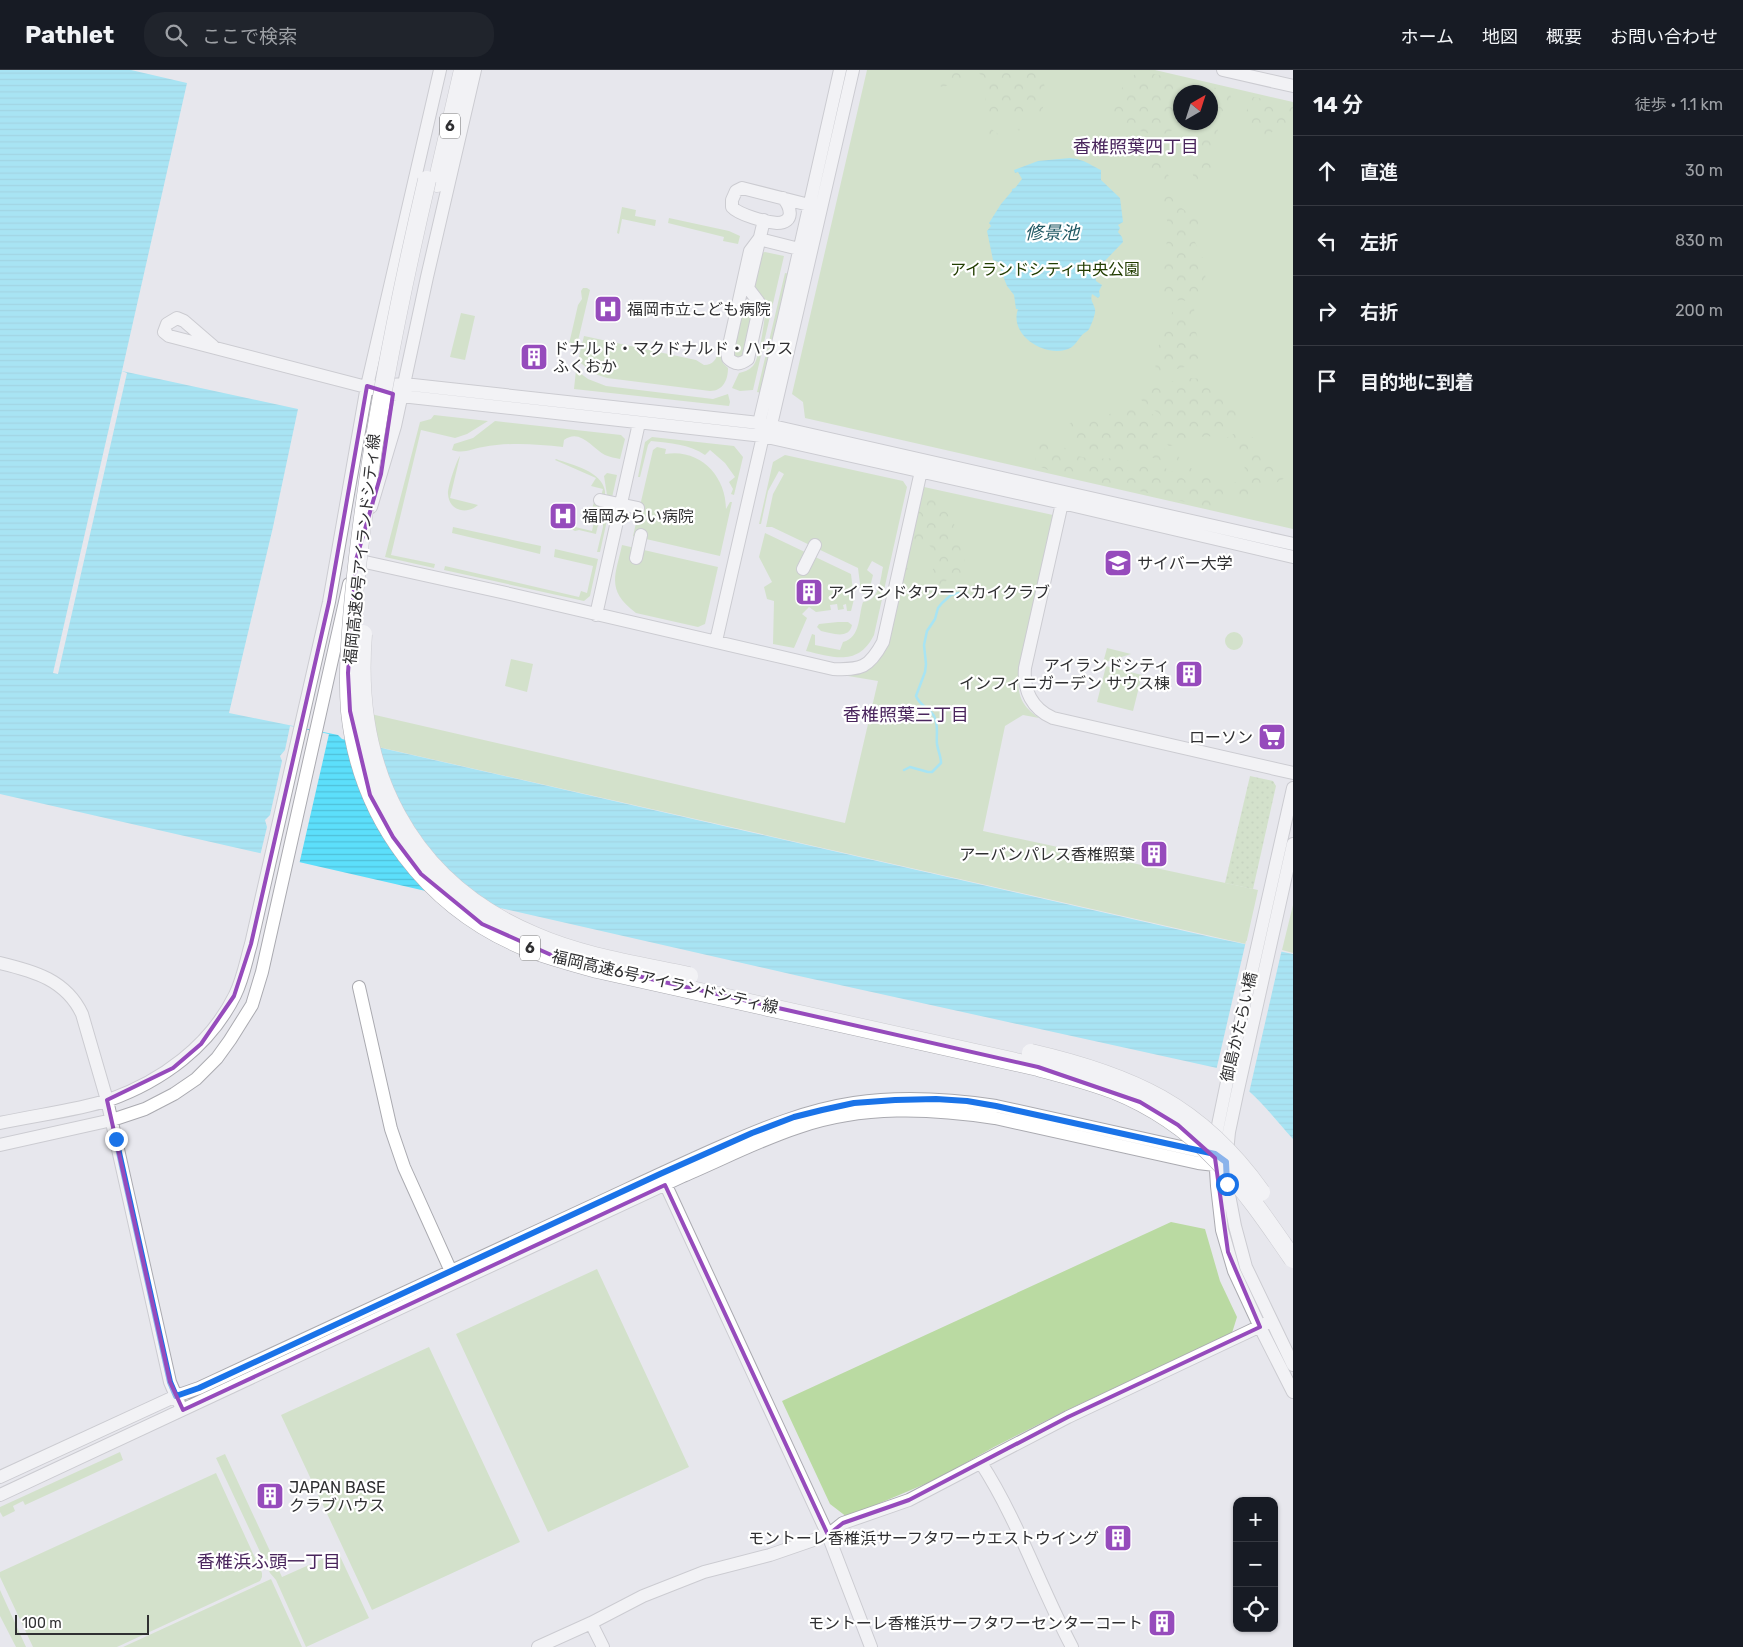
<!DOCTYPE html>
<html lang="ja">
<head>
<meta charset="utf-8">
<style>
	body { margin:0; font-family:Rubik,"Noto Sans JP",sans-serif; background:#20242c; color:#f1f3f6 }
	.controls { position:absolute; right:15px; bottom:15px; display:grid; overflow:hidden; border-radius:10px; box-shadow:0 1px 4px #0004 }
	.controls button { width:45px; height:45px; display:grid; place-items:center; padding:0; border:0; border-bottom:1px solid #363941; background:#171b24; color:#f1f3f6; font:25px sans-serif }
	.compass { position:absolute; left:1173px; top:15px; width:45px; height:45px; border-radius:50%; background:#171b24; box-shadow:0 1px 4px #0004; rotate:39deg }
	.scale { position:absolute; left:15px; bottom:12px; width:134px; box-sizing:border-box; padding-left:5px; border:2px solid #303032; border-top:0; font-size:14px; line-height:18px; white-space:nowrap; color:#303032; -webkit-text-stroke:4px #fff; paint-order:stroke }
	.stop { position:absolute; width:15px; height:15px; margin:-11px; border:4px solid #1a73e8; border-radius:50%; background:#fff }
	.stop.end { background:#1a73e8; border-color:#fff; box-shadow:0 1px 5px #0008 }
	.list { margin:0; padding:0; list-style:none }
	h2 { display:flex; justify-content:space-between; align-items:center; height:65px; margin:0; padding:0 20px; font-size:21px }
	h2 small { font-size:16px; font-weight:400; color:#9ea1a6 }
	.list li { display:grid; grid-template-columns:32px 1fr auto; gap:15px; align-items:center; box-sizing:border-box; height:70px; padding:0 20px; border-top:1px solid #363941 }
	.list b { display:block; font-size:19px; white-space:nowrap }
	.list em { font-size:16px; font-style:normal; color:#9ea1a6 }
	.icon { flex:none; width:28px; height:28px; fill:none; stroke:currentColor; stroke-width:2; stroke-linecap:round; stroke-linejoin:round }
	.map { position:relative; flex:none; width:1293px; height:1577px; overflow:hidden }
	header { display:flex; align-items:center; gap:30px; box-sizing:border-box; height:70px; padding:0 25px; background:#171b24; border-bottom:1px solid #363941 }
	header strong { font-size:24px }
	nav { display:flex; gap:28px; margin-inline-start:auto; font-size:18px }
	.search { width:350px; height:45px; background:#20242c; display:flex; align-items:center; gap:12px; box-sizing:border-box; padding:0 18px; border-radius:20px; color:#9ea1a6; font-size:19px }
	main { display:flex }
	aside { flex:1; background:#171b24 }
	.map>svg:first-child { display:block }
	.green { fill:#badaa2; fill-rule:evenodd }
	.forest { fill:url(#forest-crowns) }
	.garden { fill:url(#garden-dots) }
	.water { fill:url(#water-rules) }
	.pier { fill:#e7e7ed }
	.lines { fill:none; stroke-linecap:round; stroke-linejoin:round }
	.stream { stroke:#5cdffb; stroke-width:2.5 }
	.minor-casing { stroke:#aaaab0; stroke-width:14 }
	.highway-casing { stroke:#aaaab0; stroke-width:19 }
	.minor { stroke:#fff; stroke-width:12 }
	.highway { stroke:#fff; stroke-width:18 }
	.highway-bridge-casing { stroke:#aaaab0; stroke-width:19; stroke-linecap:butt }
	.highway-bridge { stroke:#fff; stroke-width:18 }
	.route { stroke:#1a73e8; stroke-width:6 }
	.marked { fill:none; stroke:#964bbc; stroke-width:4; stroke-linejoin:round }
	.labels { text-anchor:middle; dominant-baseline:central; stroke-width:4.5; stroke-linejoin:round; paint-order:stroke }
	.shield { fill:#fff; stroke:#6e6e70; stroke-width:1 }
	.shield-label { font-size:15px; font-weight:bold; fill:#303032 }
	.park-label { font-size:16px; fill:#223d01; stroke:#fff }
	.poi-label { font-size:16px; fill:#303032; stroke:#fff; text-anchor:start }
	.street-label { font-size:16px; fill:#303032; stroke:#fff }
	.neighbourhood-label { font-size:18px; fill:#4a265d; stroke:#fff }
	.water-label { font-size:18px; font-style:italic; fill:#205863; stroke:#fff }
</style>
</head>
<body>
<header>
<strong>Pathlet</strong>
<div class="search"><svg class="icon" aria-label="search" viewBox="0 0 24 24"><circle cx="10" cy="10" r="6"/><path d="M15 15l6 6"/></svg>ここで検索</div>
<nav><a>ホーム</a><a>地図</a><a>概要</a><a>お問い合わせ</a></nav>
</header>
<main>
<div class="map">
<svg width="1293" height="1577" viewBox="0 0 1293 1577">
	<defs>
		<pattern id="forest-crowns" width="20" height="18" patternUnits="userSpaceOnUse" patternTransform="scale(1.25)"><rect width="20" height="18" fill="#badaa2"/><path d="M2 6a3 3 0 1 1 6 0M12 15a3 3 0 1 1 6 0" fill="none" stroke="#a0bb8c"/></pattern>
		<pattern id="garden-dots" width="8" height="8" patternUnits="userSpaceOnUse" patternTransform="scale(1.25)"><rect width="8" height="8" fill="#badaa2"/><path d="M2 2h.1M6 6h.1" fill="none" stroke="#a0bb8c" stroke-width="1.8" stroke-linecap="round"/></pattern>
		<pattern id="water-rules" width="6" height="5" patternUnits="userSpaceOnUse" patternTransform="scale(1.25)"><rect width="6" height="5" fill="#5cdffb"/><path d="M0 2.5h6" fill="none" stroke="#50c0d8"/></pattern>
	</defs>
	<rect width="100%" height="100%" fill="#e7e7ed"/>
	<!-- green -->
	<path class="green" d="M867,0H1155L1293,32V459L805,348L803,332L792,324ZM1180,22H1210V52H1180Z
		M622,137L636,140L635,146L656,150L655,156L622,149L619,164L617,163Z
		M669,148L729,161L740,166L738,174L723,171L724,167L668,153Z
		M765,182L784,186L753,320L740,321L732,318L739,303C744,302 749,300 753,296C760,288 765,247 766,234L754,219L762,183Z
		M785,203L790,204L762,323L757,322Z
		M583,218H587L590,220L577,275L572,277L569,274L578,235L582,229L581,221Z
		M742,237L754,239L742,286L739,291L731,284Z
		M461,243L475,246L465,290L450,287Z
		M584,266L696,290L704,295C713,295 717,289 718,281L721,280L723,293L728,298C728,310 723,321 710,321L607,308L595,304L578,291Z
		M576,300L588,309L606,316L713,329L728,324L730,332L729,336L574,319Z
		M434,345L488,351L467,364L455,368L421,360L391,485L435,494L434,498L385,487L420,352L431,349Z
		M495,351L621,365L625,369L620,389C616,388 609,387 605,385C592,378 580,358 564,370L563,377C536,374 510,372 483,377C471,379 464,384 452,380L454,374L473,368Z
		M652,367L734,376L743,387L734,425L731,424L733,419L729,412L735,407L725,393L710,380L705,385C689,374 670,373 651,371L648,375L640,407H638L645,372Z
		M657,377L666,379L665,384C699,378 726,405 726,439L730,432H732L720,486L633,466L653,380Z
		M785,385L903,411L907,417L874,565C858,597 833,587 806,581L812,564L815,565V575L840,580L843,572C861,567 858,547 863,532C880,530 880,510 883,497L872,491L867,500L873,505L869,521L868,523L863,524L861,522L858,498L772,457H766L773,424L784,404L779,401L768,421L761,454H759L773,392Z
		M460,386L450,428L478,435C467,445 449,441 448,424C447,419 457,389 460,386Z
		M556,389C572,395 602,401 605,421C606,431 598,453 596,464L579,460L575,461L567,457V455L592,461L595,447L590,446L594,432L599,433L603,419L591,416L596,408L555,390Z
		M607,403L617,405L600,482H597L603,457V447L607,425L604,406Z
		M924,417L1053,445L1018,606C1018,627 1022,636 1039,648L1023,645L1005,656L983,761L1258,820L1246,874L356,672L362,642L845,753L878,611L842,605C860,604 865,604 878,591Z
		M453,457L541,476L540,484L452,463Z
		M765,463L851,504L854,529L851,541H847L846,534L843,535L844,539L838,540L837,534L830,535L831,540L816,542L809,537L802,544L807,548L794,578L773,574L774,531L767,529L764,517L772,512L759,487Z
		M622,475L718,497L705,554L698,557L636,543C606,520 615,507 622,475Z
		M555,479L598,489L590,526L584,531L444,500L445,496L579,527L581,521L587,523L593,496L554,487Z
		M838,552H848L852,555C849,570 831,563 821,561L817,557L819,554Z
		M1225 571a9 9 0 1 1 18 0a9 9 0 1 1-18 0Z
		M1107,578L1131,584L1103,593Z
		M511,589L533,594L527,622L505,616Z
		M1106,596L1142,605L1133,641L1097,632Z
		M1293,835V883L1282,880Z
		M1171,1152L1205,1159L1220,1211L1237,1247L1232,1263L1065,1341L994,1377L937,1409L847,1447L830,1434L782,1331Z
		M597,1199L689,1397L548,1462L456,1264Z
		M429,1277L520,1472L372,1540L281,1345Z
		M120,1382L123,1390L25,1435L23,1431L13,1436L15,1441L3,1447L0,1442V1437Z
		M225,1384L282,1507L338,1482L369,1548L306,1577L276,1510L270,1503L216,1388Z
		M216,1403L262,1503V1507L260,1511L117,1577H33L0,1507V1502Z
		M271,1509L302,1577H123Z
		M0,1520L26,1577H16L0,1546Z"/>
	<!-- forest -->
	<path class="forest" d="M942,0H1042L1046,26L1041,45L1032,46V28L1027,30L1029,43L1019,61C1014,56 1015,51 1012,47C1004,36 992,50 990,58L998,64L999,70L989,73L982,64L986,54L985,8L976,1C964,6 954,16 941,17L939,11Z
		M1138,1L1207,15L1230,23L1232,33L1226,40L1211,46L1210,22H1180V52L1183,53C1177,55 1173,61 1167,63C1153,69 1127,56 1114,51L1113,34L1122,18Z
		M1253,27L1293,35V54L1278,57L1265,68L1251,59L1244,46Z
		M1218,59L1210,102C1205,106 1200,112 1194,109C1192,99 1189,92 1179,89L1170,72L1190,65L1207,64Z
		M1112,67C1136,66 1159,90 1171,109L1160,114C1148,92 1136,83 1114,72Z
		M1178,124L1177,134L1189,144H1200L1195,172L1204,191L1206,213L1203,229L1189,231L1170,230L1160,219L1163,191L1169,161L1163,129L1164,125Z
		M1187,236L1194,237L1195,258L1202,284C1187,301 1177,299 1156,301L1154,283L1161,272L1165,254L1175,238Z
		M1183,308C1216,307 1220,320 1239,345L1233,355L1216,366L1196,367L1191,369L1183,375L1169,376L1162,370L1160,344L1149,337L1139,328L1152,317Z
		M1133,332L1143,340L1128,360L1112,371L1110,383C1088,383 1071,382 1066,357C1075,346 1092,349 1104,346C1114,343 1124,337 1133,332Z
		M1146,341L1156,346L1158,373L1167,381L1178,386L1184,394L1194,400L1192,404C1180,402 1171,394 1160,390C1145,385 1129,384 1113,382L1115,372L1130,362Z
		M1246,357L1252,367L1282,399L1286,405L1285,408C1265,419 1238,434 1215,424C1207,421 1199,414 1192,409C1197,406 1201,399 1206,395C1211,398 1219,409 1226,414C1240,414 1247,406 1244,392L1223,376V370Z
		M1042,364L1078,386L1095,390L1106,388L1134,391L1165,398L1177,404L1202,423L1216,430L1219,437L1211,438L1139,421L1112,416L1081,407L1053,402L1036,395L1035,380L1040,372Z
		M921,427L940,431L966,474L964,493L960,507L947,510L925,534L936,486L931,482V477L925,472L919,475L915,474L906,504L913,507V510L910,514L902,511Z"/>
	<!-- garden -->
	<path class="garden" d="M1250,706L1273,711L1276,716L1253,819L1225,813Z"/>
	<!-- water -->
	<path class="water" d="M0,0H131L187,13L122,301L298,339L273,457L229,643L338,665L342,669L1211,867L1293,884V1069C1269,1042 1250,1016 1217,998L799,906L0,724Z
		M1070,88C1086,90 1088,94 1101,100V110L1120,128L1123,152L1118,155L1120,158L1118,162L1122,167L1123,172L1101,195L1095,205L1096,211L1102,215L1099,221L1100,226L1098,228L1092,224C1090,231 1093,232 1095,239C1096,243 1092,253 1090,257C1089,261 1085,262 1082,265C1077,271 1074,278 1065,280C1042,286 1009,264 1018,239H1016L1014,225L1007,216L1001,201L1003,194L993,190L987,161L991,156L989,153L1001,134L1012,121V119L1015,118L1022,109L1018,102L1015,103L1014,100L1038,91Z"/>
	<!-- pier -->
	<path class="pier" d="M122,301L127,303L58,604L53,603Z
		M290,656L329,664L299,795L260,786L267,757L265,750L270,745L282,691L280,686L285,680Z
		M1246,871L1282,879L1249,1023L1232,1009L1216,1001Z"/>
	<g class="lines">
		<!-- stream -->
		<path class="stream" d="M904,700L910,697L928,702H932L941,693C941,686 938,681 937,674C936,665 939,655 934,646C929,638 920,636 916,626L925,602L926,594L924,575L927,561L935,549L938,538L942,533L951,525L959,523"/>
		<defs>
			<path id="minor" d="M1223,0L1293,16
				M783,128C791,137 795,153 777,153C766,152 739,145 732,137V130L736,121L742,118L809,135
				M759,169L750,181L728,280V288C735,295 740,295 748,289L760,234L748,218L764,150
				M759,169L807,181
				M213,276L184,251L177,248L167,254L164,262L169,266L401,326L763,366L1062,433L1293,487
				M377,316L404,314L759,353L1293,474
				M761,360L759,353L784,248L840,0
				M600,430L638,438
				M1062,433L1025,598C1023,620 1032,639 1053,648L1293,703
				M371,437L395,356L427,207L475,0
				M636,488L641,465
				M356,490L510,524L833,599C861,600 869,598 883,572L921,401
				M803,499L815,475
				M596,545L639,353
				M716,571L763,366L771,355L853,0
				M1293,718L1228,1007L1217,1060L1215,1084L1217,1116L1222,1160L1234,1201L1260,1257L1293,1322
				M1293,774L1237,1024L1229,1062L1226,1092L1227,1114L1235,1156L1246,1197L1293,1295
				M0,893C34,901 66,910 82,944L107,1030L170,1312L179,1333
				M359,917L391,1059L404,1097L454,1208
				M0,1053C36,1045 74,1041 109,1030C162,1011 210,976 235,925C243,909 246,891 251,874L329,532L367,316L440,0
				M0,1075L112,1050L145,1039L174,1024L196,1009L217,988L230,970L252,935L262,902L349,514
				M663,1109L828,1465L871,1577
				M981,1393C1018,1450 1040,1517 1072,1577
				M0,1407L176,1326L199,1318C332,1256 465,1194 598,1133C639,1114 679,1095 720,1077C763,1058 807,1040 854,1033C901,1026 949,1029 996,1036L1208,1083
				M0,1425L683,1106C721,1090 759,1070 799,1057C862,1035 931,1038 995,1048L1198,1093L1215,1095L1226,1092
				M591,1553L603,1577
				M538,1577L591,1553L643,1526L704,1502L770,1485L828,1465L843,1453L909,1430L1068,1347L1271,1251"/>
			<path id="highway" d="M437,113L463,0"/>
		</defs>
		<!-- minor casing -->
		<use href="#minor" class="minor-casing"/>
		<!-- highway casing -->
		<use href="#highway" class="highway-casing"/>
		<!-- minor -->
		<use href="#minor" class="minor"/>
		<!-- highway -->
		<use href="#highway" class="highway"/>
		<defs>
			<path id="highway-bridge" d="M427,110C402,217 380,324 365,433C359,476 354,519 351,562C349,588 348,614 350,641C361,749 429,839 531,879C553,887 575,893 597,899L1038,997C1063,1004 1089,1010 1114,1020C1201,1055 1242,1115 1293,1189
				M363,564C352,698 407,813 535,866C583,887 637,895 689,906
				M1031,983C1131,1006 1200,1036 1261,1122"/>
		</defs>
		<!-- highway-bridge casing -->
		<use href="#highway-bridge" class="highway-bridge-casing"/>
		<!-- highway-bridge -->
		<use href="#highway-bridge" class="highway-bridge"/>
	</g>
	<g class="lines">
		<!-- route -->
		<path class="route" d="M116,1069L170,1312L176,1326L199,1318L660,1104L752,1063L794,1047L822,1040L854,1033L895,1030L936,1029L967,1031L996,1036L1215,1084L1226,1092L1227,1114"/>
	</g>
	<!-- marked area -->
	<path d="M0 0H1293V1577H0ZM367,316L393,324L381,404L356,490L348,603L350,641L370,725L393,767L421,804L482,854L558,888L1038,997L1140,1032L1178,1055L1215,1088L1228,1182L1260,1257L1068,1347L909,1430L843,1453L828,1465L665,1115L183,1340L170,1312L107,1030L173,998L201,974L234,926L251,874L329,532Z" fill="#e7e7ed" fill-opacity=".55" fill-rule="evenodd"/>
	<path class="marked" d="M367,316L393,324L381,404L356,490L348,603L350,641L370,725L393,767L421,804L482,854L558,888L1038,997L1140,1032L1178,1055L1215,1088L1228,1182L1260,1257L1068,1347L909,1430L843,1453L828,1465L665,1115L183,1340L170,1312L107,1030L173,998L201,974L234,926L251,874L329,532Z"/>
	<!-- icons -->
	<defs>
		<symbol id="hospital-square" viewBox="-11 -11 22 22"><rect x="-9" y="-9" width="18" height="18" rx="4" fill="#964bbc" stroke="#fff"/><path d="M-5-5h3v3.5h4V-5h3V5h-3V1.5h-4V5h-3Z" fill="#fff"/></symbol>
		<symbol id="building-square" viewBox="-11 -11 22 22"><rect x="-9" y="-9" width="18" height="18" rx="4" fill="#964bbc" stroke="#fff"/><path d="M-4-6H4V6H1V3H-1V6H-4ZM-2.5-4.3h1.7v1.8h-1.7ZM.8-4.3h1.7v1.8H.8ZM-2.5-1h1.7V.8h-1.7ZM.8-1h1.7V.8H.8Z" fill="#fff"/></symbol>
		<symbol id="university-square" viewBox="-11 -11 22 22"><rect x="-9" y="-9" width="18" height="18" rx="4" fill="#964bbc" stroke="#fff"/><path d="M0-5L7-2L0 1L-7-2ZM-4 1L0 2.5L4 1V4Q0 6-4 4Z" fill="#fff"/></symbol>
		<symbol id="supermarket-square" viewBox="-11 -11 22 22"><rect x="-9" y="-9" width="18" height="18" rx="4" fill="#964bbc" stroke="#fff"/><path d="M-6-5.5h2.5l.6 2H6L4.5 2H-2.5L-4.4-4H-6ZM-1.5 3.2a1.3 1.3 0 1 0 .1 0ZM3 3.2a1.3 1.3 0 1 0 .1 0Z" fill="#fff"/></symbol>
	</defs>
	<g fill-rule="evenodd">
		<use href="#hospital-square" x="592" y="223" width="32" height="32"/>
		<use href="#building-square" x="518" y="271" width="32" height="32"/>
		<use href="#hospital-square" x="547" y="430" width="32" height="32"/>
		<use href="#university-square" x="1102" y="477" width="32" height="32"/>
		<use href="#building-square" x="793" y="506" width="32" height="32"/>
		<use href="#building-square" x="1173" y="588" width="32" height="32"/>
		<use href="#supermarket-square" x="1256" y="651" width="32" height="32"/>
		<use href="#building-square" x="1138" y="768" width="32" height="32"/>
		<use href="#building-square" x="254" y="1410" width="32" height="32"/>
		<use href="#building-square" x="1102" y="1452" width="32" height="32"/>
		<use href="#building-square" x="1146" y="1537" width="32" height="32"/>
	</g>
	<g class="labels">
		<!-- shield labels -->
		<g class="shield">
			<rect x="440" y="43.5" width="20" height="25" rx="4"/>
			<rect x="520" y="865.5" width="20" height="25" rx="4"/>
		</g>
		<g class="shield-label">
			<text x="450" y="56">6</text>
			<text x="530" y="878">6</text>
		</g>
		<!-- park labels -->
		<g class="park-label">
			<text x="1045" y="199">アイランドシティ中央公園</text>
		</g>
		<!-- poi labels -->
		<g class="poi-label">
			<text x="627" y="239">福岡市立こども病院</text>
			<text x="553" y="278">ドナルド・マクドナルド・ハウス<tspan x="553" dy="18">ふくおか</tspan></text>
			<text x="582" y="446">福岡みらい病院</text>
			<text x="1137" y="493">サイバー大学</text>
			<text x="828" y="522">アイランドタワースカイクラブ</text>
			<text x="1170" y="595" text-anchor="end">アイランドシティ<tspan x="1170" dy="18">インフィニガーデン サウス棟</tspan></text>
			<text x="1253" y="667" text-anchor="end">ローソン</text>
			<text x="1135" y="784" text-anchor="end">アーバンパレス香椎照葉</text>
			<text x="289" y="1417">JAPAN BASE<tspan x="289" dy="18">クラブハウス</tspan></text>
			<text x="1099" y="1468" text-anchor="end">モントーレ香椎浜サーフタワーウエストウイング</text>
			<text x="1143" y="1553" text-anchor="end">モントーレ香椎浜サーフタワーセンターコート</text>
		</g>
		<!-- street labels -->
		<g class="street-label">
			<text transform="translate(362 479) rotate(-84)">福岡高速6号アイランドシティ線</text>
			<text transform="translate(665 912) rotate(13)">福岡高速6号アイランドシティ線</text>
			<text transform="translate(1239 957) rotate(-77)">御島かたらい橋</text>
		</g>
		<!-- neighbourhood labels -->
		<g class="neighbourhood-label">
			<text x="1136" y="77">香椎照葉四丁目</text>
			<text x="906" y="645">香椎照葉三丁目</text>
			<text x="269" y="1492">香椎浜ふ頭一丁目</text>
		</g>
		<!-- water labels -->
		<g class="water-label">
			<text x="1052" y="163">修景池</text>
		</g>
	</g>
</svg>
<div class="controls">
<button>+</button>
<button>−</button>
<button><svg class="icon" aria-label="locate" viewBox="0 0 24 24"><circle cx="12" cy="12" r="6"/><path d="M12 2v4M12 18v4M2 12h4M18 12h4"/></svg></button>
</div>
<svg class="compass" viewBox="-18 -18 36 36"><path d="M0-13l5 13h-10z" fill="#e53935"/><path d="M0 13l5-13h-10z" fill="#9ea1a6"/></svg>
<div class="scale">100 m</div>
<div class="stop" style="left:1227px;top:1114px"></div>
<div class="stop end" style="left:116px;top:1069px"></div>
</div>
<aside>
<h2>14 分<small>徒歩 · 1.1 km</small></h2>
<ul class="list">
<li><svg class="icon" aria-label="ahead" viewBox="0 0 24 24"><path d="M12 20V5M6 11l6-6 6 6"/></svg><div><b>直進</b></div><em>30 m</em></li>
<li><svg class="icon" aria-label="left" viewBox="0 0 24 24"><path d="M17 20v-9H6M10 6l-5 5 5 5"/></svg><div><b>左折</b></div><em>830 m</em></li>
<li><svg class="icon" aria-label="right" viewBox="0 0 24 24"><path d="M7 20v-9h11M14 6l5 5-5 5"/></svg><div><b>右折</b></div><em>200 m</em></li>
<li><svg class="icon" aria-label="arrive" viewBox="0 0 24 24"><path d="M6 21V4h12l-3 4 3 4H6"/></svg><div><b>目的地に到着</b></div></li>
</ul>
</aside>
</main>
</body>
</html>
